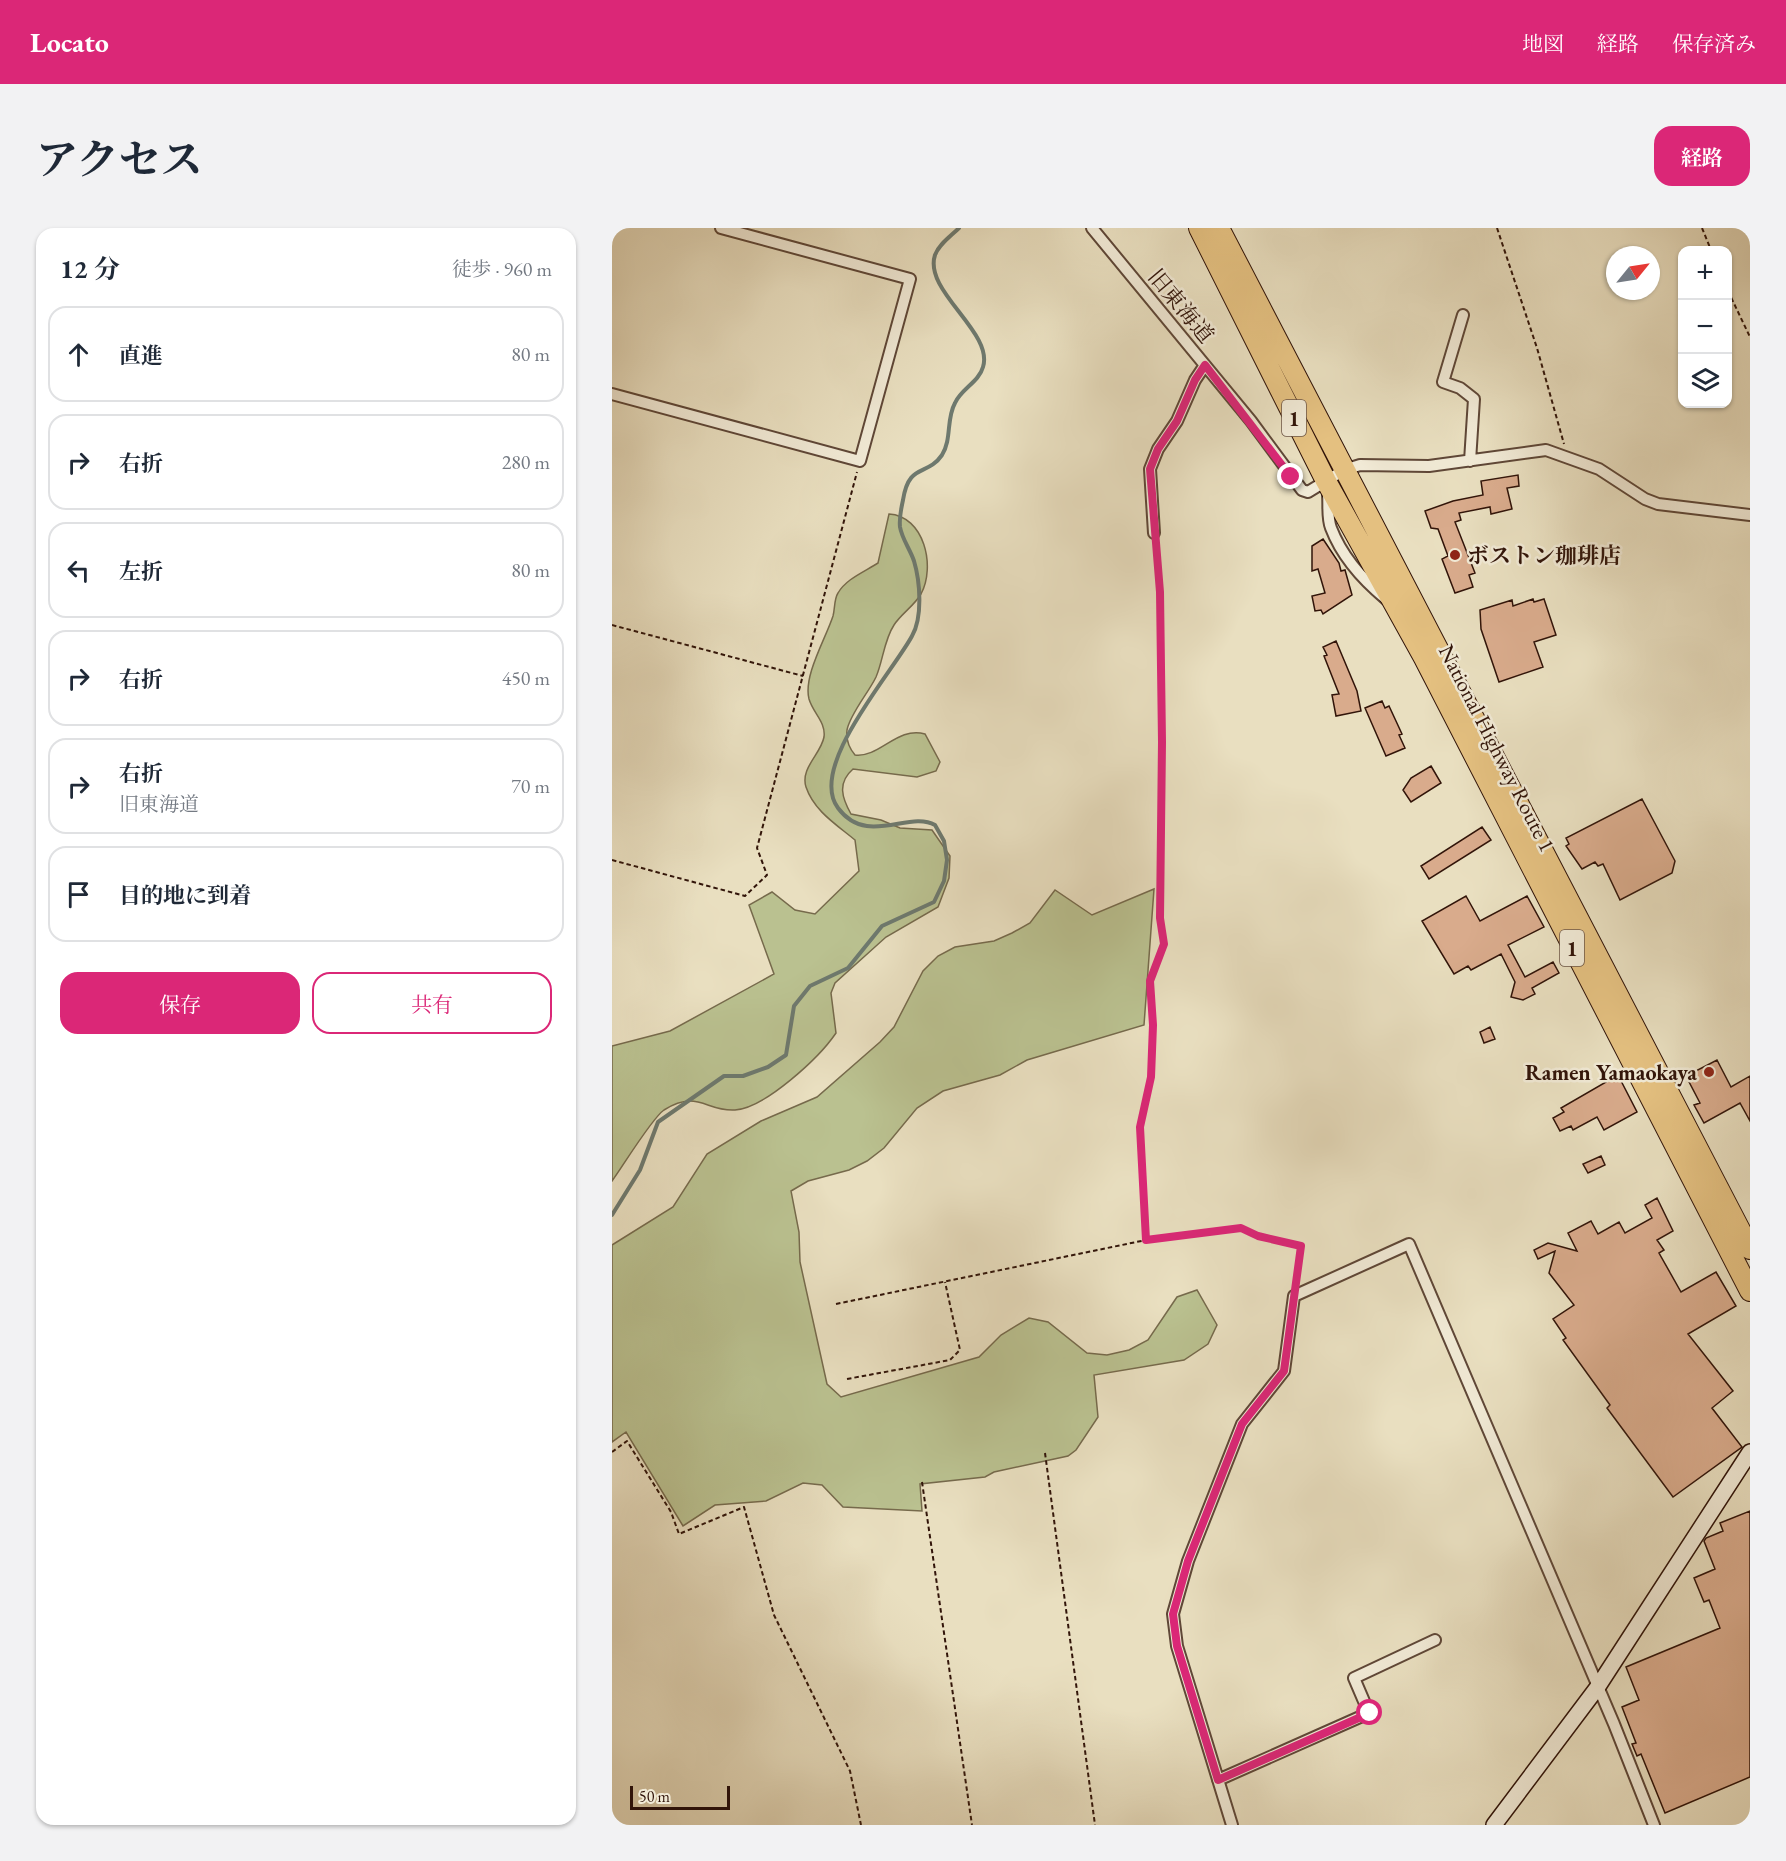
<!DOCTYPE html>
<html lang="ja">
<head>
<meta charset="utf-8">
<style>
	body { margin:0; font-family:"EB Garamond","Noto Serif JP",serif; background:#f2f2f3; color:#1f2937 }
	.controls { position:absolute; right:18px; top:18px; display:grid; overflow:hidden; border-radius:12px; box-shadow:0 2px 4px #0004 }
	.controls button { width:54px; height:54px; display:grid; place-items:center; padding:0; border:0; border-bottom:2px solid #e0e1e3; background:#fff; color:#1f2937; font:30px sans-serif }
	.compass { position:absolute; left:994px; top:18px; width:54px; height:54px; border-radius:50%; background:#fff; box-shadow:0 2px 4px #0004; rotate:60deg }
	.scale { position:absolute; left:18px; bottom:15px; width:100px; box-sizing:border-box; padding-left:6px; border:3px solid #311409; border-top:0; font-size:16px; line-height:21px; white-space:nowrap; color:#311409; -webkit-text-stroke:4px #f1ead6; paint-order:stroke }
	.stop { position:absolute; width:18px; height:18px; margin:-14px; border:4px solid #db2777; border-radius:50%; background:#fff }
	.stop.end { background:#db2777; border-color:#fff; box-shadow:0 2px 6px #0008 }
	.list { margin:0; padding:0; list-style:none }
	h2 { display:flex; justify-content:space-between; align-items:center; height:78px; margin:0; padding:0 24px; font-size:26px }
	h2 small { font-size:20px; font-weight:400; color:#747a83 }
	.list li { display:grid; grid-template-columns:39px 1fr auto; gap:18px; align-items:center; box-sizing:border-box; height:96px; margin:0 12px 12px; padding:0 12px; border:2px solid #e0e1e3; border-radius:18px }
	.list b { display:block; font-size:22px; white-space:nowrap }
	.list p { margin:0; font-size:20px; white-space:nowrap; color:#747a83 }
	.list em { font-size:20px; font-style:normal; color:#747a83 }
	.actions { display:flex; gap:12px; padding:18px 24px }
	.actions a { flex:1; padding:14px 0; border:2px solid #db2777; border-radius:18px; text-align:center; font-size:21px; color:#db2777 }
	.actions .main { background:#db2777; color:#fff }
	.icon { flex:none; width:33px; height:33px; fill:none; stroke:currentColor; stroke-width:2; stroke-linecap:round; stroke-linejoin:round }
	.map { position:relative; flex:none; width:1138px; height:1597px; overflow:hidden; border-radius:18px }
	header { display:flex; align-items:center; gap:36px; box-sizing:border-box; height:84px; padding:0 30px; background:#db2777; color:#fff }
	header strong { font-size:28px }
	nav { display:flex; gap:33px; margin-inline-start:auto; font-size:21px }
	.intro { display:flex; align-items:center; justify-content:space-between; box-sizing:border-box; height:144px; padding:0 36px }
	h1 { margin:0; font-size:42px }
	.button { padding:15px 27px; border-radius:18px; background:#db2777; color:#fff; font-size:21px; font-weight:700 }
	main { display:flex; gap:36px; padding:0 36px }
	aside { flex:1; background:#fff; border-radius:18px; box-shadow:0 2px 4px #0004 }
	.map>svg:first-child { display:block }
	.green { fill:#bac190; stroke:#766a4c; stroke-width:1.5 }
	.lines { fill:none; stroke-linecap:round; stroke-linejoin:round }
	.stream { stroke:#6e796e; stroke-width:4 }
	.building { fill:#d9ab8c; stroke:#311409; stroke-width:1.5 }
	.street-casing { stroke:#5f4737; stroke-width:14 }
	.secondary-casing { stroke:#311409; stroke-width:18 }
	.highway-casing { stroke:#311409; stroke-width:22 }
	.path { stroke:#311409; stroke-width:2; stroke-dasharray:4.5 3; stroke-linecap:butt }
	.street { stroke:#f1ead6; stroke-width:10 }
	.secondary { stroke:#f1ead6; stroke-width:15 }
	.highway { stroke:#e4c080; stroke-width:20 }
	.route { stroke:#db2777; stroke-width:8 }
	.poi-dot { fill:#8f2418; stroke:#f1ead6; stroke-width:2 }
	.labels { text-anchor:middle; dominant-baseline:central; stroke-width:5; stroke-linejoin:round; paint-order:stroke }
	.shield { fill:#f1ead6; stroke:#6b5446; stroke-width:1.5 }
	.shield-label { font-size:21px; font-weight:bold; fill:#311409 }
	.street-label { font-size:22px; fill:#311409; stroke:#f1ead6 }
	.poi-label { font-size:22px; font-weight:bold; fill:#311409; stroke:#f1ead6; text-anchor:start }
</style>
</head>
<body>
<header>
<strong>Locato</strong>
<nav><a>地図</a><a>経路</a><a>保存済み</a></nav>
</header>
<div class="intro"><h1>アクセス</h1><a class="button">経路</a></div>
<main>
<aside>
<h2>12 分<small>徒歩 · 960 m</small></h2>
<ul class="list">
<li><svg class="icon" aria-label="ahead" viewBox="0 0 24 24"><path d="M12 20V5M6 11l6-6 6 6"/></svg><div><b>直進</b></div><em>80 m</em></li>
<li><svg class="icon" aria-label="right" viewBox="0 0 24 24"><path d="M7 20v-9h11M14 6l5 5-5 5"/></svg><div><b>右折</b></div><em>280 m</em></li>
<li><svg class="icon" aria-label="left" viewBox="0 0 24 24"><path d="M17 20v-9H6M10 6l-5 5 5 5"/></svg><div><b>左折</b></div><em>80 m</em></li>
<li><svg class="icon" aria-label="right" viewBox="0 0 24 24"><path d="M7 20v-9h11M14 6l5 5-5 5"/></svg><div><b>右折</b></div><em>450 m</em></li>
<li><svg class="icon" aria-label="right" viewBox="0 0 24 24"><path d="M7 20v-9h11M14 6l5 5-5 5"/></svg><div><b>右折</b><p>旧東海道</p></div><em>70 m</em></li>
<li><svg class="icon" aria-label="arrive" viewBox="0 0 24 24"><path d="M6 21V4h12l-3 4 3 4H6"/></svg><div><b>目的地に到着</b></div></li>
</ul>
<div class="actions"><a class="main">保存</a><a>共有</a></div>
</aside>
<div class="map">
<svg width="1138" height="1597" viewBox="0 0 1138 1597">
	<rect width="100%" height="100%" fill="#e9dfc0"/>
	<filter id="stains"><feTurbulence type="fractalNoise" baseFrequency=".00333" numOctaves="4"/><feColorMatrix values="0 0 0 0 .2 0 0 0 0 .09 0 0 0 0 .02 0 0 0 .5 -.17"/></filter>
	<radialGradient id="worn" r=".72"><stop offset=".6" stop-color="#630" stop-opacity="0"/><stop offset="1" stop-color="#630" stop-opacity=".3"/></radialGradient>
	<!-- green -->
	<path class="green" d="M277,286C312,288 324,338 309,366C302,378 289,386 282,397C272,412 271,433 264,449C257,464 238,486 235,502C234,511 237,520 243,527C268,530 285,498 313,506L328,534L324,543L305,549L241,541C225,555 230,570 239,586L269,592L288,600L320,602L338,628L337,650L326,679L274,709L223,755L219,765L224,805C207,830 153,880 123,882C94,884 86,861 52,882C40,890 11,938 0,953V818L58,803L162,746L137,677L160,664L183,682L203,686L247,643L243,612C225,597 202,583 194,559C188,540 209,526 212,509C214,494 201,485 197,471C191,448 214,410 221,388C223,381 222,371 226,365C234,351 252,344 266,335Z
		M542,661L532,797L415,832L388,847L331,863L305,880L272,920L255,933L237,942L196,953L179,963L187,1004L188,1034L215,1156L229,1169L367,1129L389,1107L417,1090L436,1094L475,1125L495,1127L517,1122L536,1112L565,1069L585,1062L605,1097L596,1116L572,1132L482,1147L486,1189L464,1222L456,1228L382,1244L373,1249L308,1256L310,1283L231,1279L210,1257L191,1255L154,1273L103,1277L71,1298L14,1204L0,1214V1017L61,979L95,926L149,893L205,869L268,814L282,799L311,743L326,728L343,719L382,713L400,705L418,695L443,662L480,687Z"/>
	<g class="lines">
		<!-- stream -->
		<path class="stream" d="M0,987L28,942L46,894L112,848H131L156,839L174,827L182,778L198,758L236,740L270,698L322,674L332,653L335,632L332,613L323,597C297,582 255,619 226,580C195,539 281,444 300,408C311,389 308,353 302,333C298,321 290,311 288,299C287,290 289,281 291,272C297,234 315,249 330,227C340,211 334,191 343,175C349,161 367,154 371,139C382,104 311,63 323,27C327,16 339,8 347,0"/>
	</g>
	<!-- building -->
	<path class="building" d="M906,247L907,258L895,260L900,281L879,286L878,279L847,285L849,292L843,294L863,345L857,347L861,359L843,365L830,331L836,328L826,301L819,300L813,283L841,273L871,267L869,253Z
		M711,311L727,335L729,343L733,342L740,367L711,386L709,382L703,383L700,368L713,365L706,341L700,343V318Z
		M921,371L922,374L932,371L944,407L922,414L931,439L887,454L869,401L868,382L900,372L901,378Z
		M724,413L745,463L749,483L724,488L720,467L727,466L712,428L715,427L711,419Z
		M770,473L773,480L777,478L790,506L787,507L793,520L774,528L753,480Z
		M819,538L829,555L799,574L791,562L799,550Z
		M1030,571L1063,633L1060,645L1008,672L991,636L986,638L983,634L970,641L954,618L957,616L954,610Z
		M870,599L879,612L817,651L809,638Z
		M854,668L868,693L915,668L932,699L896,717L913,749L941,734L947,745L920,760L923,766L911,772L899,769L903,754L889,726L859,742L856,738L842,746L810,693Z
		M878,799L883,811L872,815L868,804Z
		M1105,832L1119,859L1138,848V893L1128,875L1092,895L1082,877L1088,875L1074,848Z
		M1006,847L1025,884L992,902L985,889L961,902L959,898L948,903L941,890L952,884L949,880Z
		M989,928L993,937L976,945L971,936Z
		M1045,970L1061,1003L1045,1012L1052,1022L1047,1025L1069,1064L1104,1044L1124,1078L1076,1106L1121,1163L1100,1180L1130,1219L1061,1269L995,1180L998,1177L951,1112L954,1110L941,1091L962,1077L937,1045L943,1023L926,1031L922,1022L936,1015L965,1023L956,1005L979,993L986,1006L1007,994L1013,1005L1040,990L1033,977Z
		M1138,1283V1549L1053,1585L1029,1526L1025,1528L1020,1516L1024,1515L1010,1479L1027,1472L1014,1439L1108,1400L1097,1372L1092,1374L1082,1350L1103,1341L1092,1313L1094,1310L1111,1303L1108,1295Z"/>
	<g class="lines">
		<defs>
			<path id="street" d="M480,0L639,193L690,262L696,264L732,242L748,237L817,238L934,222L987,241L1033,271L1046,276L1138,287
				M851,87L831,154L848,160L862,171L858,233
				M0,166L248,233L298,51L109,0
				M716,267C717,277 715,290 719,300C730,329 751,352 774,371
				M542,305L538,241L546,221L565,193L583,152L593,137
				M606,1552L757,1485L742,1450L823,1412
				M620,1597L565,1418L561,1386L576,1333L630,1196L672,1143L682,1068L797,1016L1002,1496L1042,1597"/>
			<path id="secondary" d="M882,1597L985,1460L1138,1224"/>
			<path id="highway" d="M587,0L714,253L812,430L1138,1063
				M607,0L1138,1021"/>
		</defs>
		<!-- street casing -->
		<use href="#street" class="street-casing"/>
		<!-- secondary casing -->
		<use href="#secondary" class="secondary-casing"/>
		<!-- highway casing -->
		<use href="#highway" class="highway-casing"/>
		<!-- path -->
		<path class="path" d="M885,0L925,120L952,216
			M1090,0L1099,22
			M1116,63L1138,109
			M543,316L548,364L550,514L548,690L552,716L538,753L541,797L539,849L528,899L534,1012L629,1000L646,1008L689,1018L684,1053
			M0,397L191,448
			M0,632L133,668L155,647L145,620L245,244
			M224,1076L534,1012
			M235,1151L338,1132L348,1122L333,1054
			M0,1224L15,1213L59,1284L67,1306L132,1279L162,1387L238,1543L249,1597
			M433,1225L483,1597
			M310,1254L360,1597"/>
		<!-- street -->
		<use href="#street" class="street"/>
		<!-- secondary -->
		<use href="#secondary" class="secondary"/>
		<!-- highway -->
		<use href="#highway" class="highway"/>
	</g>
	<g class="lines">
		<!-- route -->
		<path class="route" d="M679,249L593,137L583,152L565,193L546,221L538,241L548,364L550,514L548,690L552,716L538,753L541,797L539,849L528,899L534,1012L629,1000L646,1008L689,1018L672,1143L630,1196L576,1333L561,1386L565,1418L606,1552L758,1485"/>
	</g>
	<!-- markers -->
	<g class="poi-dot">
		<circle cx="843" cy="327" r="6"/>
		<circle cx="1097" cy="844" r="6"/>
	</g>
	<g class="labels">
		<!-- shield labels -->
		<g class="shield">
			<rect x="670" y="172" width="24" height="36" rx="4.5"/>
			<rect x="948" y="702" width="24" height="36" rx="4.5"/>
		</g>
		<g class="shield-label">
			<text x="682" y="190">1</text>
			<text x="960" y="720">1</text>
		</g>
		<!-- street labels -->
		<g class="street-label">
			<text transform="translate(569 78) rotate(50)">旧東海道</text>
			<text transform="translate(885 520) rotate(63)">National Highway Route 1</text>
		</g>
		<!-- poi labels -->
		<g class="poi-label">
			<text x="855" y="327">ボストン珈琲店</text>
			<text x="1085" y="844" text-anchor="end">Ramen Yamaokaya</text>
		</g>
	</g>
	<rect width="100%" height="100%" filter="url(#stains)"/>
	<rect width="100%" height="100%" fill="url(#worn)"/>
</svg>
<div class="controls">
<button>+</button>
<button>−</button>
<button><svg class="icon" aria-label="layers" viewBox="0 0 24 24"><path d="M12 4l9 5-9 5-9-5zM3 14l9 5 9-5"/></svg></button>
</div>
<svg class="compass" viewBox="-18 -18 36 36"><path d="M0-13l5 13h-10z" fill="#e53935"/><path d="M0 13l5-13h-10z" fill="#747a83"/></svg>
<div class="scale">50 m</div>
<div class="stop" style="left:758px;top:1485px"></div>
<div class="stop end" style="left:679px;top:249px"></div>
</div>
</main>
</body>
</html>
